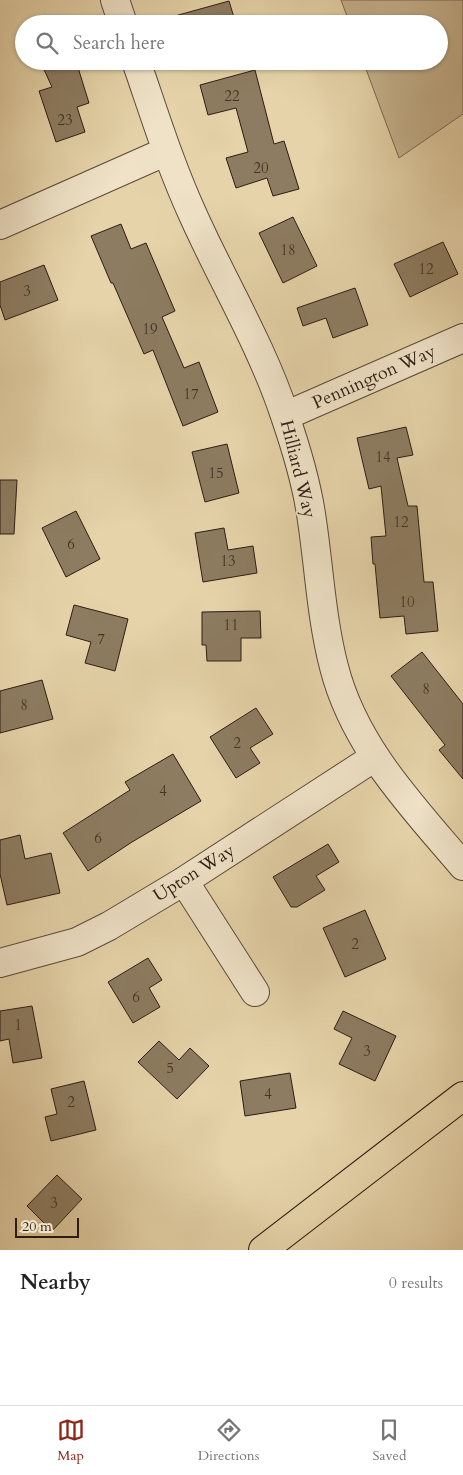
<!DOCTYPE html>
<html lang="en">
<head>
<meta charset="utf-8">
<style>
	body { margin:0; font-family:Cardo,serif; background:#f6f6f6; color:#222 }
	.scale { position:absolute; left:15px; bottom:12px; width:64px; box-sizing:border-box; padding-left:5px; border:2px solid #2d1d13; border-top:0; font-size:14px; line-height:18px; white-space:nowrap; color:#2d1d13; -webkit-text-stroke:4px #efe2c7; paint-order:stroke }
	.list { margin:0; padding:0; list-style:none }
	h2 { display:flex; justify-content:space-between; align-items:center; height:65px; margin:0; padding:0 20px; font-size:21px }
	h2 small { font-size:16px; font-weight:400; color:#767676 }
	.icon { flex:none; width:28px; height:28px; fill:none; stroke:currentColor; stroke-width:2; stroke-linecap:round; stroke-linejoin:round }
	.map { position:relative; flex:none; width:463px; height:1250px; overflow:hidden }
	.search { position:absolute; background:#fff; box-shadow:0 1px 4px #0004; left:15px; right:15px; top:15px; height:55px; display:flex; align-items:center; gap:12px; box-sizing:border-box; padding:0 18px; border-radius:28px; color:#767676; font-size:19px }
	.sheet { height:155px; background:#fff }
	nav { display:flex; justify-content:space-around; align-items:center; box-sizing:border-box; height:70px; border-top:1px solid #e0e0e0; background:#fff; font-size:14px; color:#767676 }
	nav a { display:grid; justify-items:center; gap:2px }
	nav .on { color:#8f2418 }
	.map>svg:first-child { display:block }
	.green { fill:#c7b490; stroke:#7a6852 }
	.building { fill:#8d7c61; stroke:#2d1d13 }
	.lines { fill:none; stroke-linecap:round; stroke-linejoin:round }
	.minor-casing { stroke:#5b4a38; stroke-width:30 }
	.major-casing { stroke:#2d1d13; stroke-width:30 }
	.minor { stroke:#efe2c7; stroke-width:28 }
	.major { stroke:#e6d3a9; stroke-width:28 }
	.labels { text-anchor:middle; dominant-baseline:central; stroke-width:4; stroke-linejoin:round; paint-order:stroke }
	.number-label { font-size:15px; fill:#453526 }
	.street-label { font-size:18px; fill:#2d1d13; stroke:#efe2c7 }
</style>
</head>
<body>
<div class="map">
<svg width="463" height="1250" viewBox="0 0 463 1250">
	<rect width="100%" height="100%" fill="#e6d3a9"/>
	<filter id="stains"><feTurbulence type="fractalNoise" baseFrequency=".004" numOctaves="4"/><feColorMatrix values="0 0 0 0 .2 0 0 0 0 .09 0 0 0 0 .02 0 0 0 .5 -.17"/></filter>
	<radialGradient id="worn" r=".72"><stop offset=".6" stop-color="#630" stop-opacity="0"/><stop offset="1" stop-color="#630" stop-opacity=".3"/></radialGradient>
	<!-- green -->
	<path class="green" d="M341,0H463V114L399,158L363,61H439V24H350Z"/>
	<!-- building -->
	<path class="building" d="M229,1L236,24H165L164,19Z
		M40,61H76L89,103L77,107L85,132L56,142L39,91L52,87Z
		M255,70L274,144L284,141L299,189L273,196L267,178L236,188L226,158L248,152L236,108L208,115L200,85Z
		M293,217L317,266L283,283L259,233Z
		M121,224L131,249L146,243L175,311L162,317L184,368L199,362L218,412L183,426L153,350L144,354L113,283H111L91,236Z
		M443,242L458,274L410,297L394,264Z
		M44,265L58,300L5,320L0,305V282Z
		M355,288L368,325L333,338L326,318L303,326L297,308Z
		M406,427L413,455L397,458L408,506H417L424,582H433L438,631L406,634L404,616L380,618L375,564H373L371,537L386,536L381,486L369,489L357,438Z
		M227,444L239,493L205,502L192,452Z
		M0,480H17L14,534H0Z
		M76,511L100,559L66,577L42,528Z
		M224,528L228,550L253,546L257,573L203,582L195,533Z
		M74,605L128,619L115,671L85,663L91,642L66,635Z
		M260,611L261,638H241V661H207L206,645H202V612Z
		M422,652L463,704V779L439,750L445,745L391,676Z
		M42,680L53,719L0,733V691Z
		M256,708L273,734L250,748L260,763L236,778L210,737Z
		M173,754L201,801L132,842L88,871L63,833L130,790L125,782Z
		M20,835L25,859L51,853L60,893L7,905L0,874V840Z
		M328,844L339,862L316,876L325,890L297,907H291L273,877Z
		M365,910L386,959L345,977L323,928Z
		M148,958L162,980L149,988L160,1007L133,1023L108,982Z
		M32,1006L42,1058L13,1063L9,1039L0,1041V1011Z
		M343,1011L396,1036L375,1081L339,1064L352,1038L334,1029Z
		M159,1041L179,1060L190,1048L209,1066L177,1099L138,1062Z
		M290,1073L296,1108L245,1116L240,1081Z
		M84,1081L96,1130L51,1141L45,1117L57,1114L51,1089Z
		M57,1175L82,1199L52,1231L27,1206Z"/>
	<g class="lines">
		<defs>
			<path id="minor" d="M115,0L123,24
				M136,61C154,113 170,165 193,215C223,282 262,346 285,416C296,448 306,481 311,514C319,565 321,617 334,667C354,746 412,806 463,866
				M0,225L167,151
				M285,416L463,338
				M184,881L255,992
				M0,963L77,942L109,926L184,881L375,757"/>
			<path id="major" d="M263,1250L463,1096"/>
		</defs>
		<!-- minor casing -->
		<use href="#minor" class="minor-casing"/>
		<!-- major casing -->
		<use href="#major" class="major-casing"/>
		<!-- minor -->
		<use href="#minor" class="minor"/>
		<!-- major -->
		<use href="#major" class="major"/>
	</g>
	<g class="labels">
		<!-- number labels -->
		<g class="number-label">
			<text x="232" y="96">22</text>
			<text x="65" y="120">23</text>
			<text x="261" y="168">20</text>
			<text x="288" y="250">18</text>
			<text x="426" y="269">12</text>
			<text x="27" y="291">3</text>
			<text x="150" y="329">19</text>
			<text x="191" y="394">17</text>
			<text x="383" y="457">14</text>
			<text x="216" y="473">15</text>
			<text x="401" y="522">12</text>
			<text x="71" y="544">6</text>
			<text x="228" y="561">13</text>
			<text x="407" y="602">10</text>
			<text x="231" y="625">11</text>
			<text x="101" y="639">7</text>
			<text x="426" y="689">8</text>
			<text x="24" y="705">8</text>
			<text x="237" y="743">2</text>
			<text x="163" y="791">4</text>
			<text x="98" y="838">6</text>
			<text x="355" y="944">2</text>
			<text x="136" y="997">6</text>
			<text x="18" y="1025">1</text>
			<text x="367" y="1051">3</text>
			<text x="170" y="1068">5</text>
			<text x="268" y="1094">4</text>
			<text x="71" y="1102">2</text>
			<text x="54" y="1203">3</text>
		</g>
		<!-- street labels -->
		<g class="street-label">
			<text transform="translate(374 377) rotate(-24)">Pennington Way</text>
			<text transform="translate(298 469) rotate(76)">Hilliard Way</text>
			<text transform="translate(194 873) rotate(-32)">Upton Way</text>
		</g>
	</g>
	<rect width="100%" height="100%" filter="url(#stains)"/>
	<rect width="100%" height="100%" fill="url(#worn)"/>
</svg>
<div class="scale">20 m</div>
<div class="search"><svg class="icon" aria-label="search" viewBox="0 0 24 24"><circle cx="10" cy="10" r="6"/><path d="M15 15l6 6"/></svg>Search here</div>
</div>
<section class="sheet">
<h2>Nearby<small>0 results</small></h2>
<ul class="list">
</ul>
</section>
<nav>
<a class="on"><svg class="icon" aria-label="map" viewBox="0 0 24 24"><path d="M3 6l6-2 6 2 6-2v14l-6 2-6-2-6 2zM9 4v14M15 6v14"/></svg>Map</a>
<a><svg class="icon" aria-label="directions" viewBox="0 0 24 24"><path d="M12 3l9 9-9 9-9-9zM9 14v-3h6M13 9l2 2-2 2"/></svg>Directions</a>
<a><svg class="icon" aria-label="saved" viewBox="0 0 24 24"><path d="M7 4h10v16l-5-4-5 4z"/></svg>Saved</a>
</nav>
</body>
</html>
